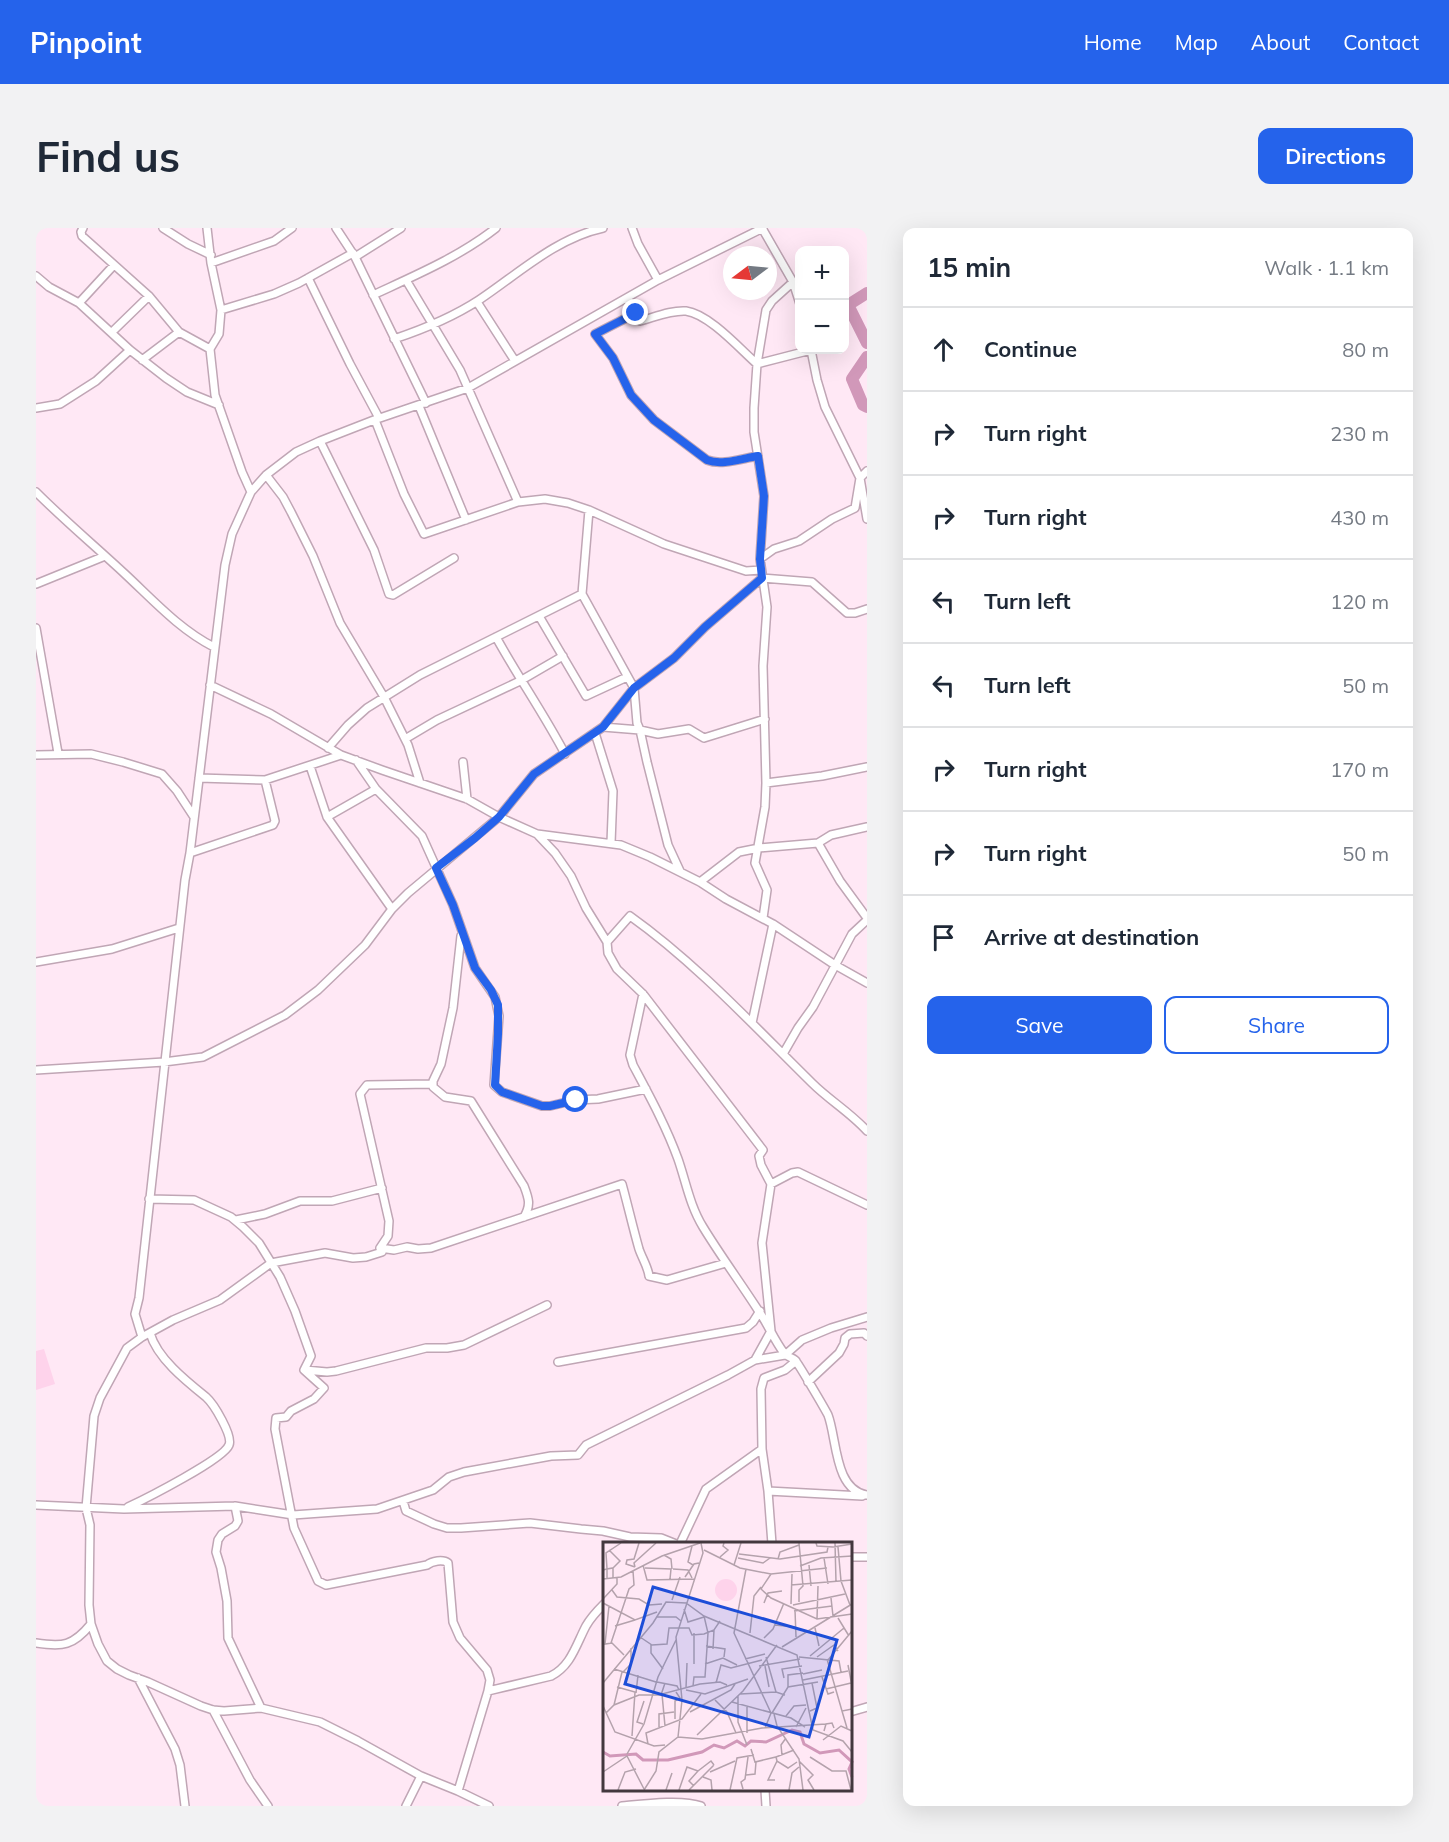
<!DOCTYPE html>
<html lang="en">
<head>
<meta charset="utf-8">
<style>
	body { margin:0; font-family:Mulish,sans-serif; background:#f2f2f3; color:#1f2937 }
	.controls { position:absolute; right:18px; top:18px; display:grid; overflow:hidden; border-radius:12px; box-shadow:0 6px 24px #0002 }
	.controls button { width:54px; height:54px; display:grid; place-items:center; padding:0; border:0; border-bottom:2px solid #e0e1e3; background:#fff; color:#1f2937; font:30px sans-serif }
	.compass { position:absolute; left:687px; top:18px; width:54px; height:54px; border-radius:50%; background:#fff; box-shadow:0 6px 24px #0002; rotate:254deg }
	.stop { position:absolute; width:18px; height:18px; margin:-14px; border:4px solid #2563eb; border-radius:50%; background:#fff }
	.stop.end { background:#2563eb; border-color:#fff; box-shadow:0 2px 6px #0008 }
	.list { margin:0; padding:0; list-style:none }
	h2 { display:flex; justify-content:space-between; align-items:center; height:78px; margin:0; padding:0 24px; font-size:26px }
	h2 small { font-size:20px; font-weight:400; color:#747a83 }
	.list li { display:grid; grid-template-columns:39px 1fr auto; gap:18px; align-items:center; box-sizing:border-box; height:84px; padding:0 24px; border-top:2px solid #e0e1e3 }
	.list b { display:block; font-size:22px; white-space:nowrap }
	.list em { font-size:20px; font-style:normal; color:#747a83 }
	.actions { display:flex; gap:12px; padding:18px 24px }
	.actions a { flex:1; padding:14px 0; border:2px solid #2563eb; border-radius:12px; text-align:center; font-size:21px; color:#2563eb }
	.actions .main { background:#2563eb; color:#fff }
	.icon { flex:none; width:33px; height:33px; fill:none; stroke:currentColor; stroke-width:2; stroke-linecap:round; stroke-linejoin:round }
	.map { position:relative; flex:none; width:831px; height:1578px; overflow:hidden; border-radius:12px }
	header { display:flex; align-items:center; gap:36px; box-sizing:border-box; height:84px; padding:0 30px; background:#2563eb; color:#fff }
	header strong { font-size:28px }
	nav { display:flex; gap:33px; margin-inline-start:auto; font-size:21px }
	.intro { display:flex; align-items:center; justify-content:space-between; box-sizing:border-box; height:144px; padding:0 36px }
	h1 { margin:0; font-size:42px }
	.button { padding:15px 27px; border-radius:12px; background:#2563eb; color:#fff; font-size:21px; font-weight:700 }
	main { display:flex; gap:36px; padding:0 36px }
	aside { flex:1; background:#fff; border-radius:12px; box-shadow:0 6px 24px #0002 }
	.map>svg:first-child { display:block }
	.pitch { fill:#fed3eb }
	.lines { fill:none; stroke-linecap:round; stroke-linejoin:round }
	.river { stroke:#d198b9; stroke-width:12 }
	.minor-casing { stroke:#c0a6b5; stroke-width:10 }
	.minor { stroke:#fff; stroke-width:7 }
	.route { stroke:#2563eb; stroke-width:8 }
	.inset-river { fill:none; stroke:#d198b9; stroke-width:3 }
	.inset-road { fill:none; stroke:#b4a2ac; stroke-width:1.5 }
	.view { fill:#1d4ed8; fill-opacity:0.15; stroke:#1d4ed8; stroke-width:3 }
	.inset-edge { fill:none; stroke:#43383e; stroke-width:3 }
</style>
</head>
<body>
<header>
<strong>Pinpoint</strong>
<nav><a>Home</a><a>Map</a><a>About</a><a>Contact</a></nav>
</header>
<div class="intro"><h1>Find us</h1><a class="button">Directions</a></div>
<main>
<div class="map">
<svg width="831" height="1578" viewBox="0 0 831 1578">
	<rect width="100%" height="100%" fill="#ffe8f5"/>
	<!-- pitch -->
	<path class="pitch" d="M8,1121L19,1156L0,1162V1123Z"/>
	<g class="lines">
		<!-- river -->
		<path class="river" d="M831,65L812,77L831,115
			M831,129L816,151L827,177L831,179"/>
		<defs>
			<path id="minor" d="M47,0L45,4L46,8L113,68L143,104L174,121
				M127,0L152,16L175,27
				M171,0L175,35L185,82L183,106L174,121L179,167L206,244L215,264
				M300,0L319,29L390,175
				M596,0L602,16L622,52
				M726,0L757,54L764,76
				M319,29L365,0
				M175,35L238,13L256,0
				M0,48L13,59L43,75L94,122L130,150L151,164L183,177
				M272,50L314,136L343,190
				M370,52L424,142L482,274L509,271L532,275L553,282L628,316L710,343L725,342
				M337,67C380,47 423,29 460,0
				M592,71L600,85L559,106L577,130L595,167L618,192L671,232C686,238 707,230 722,228
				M441,74L479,133
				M43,75L78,37
				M185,82L238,66L263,55L317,25
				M604,93C619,89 635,82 650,83C673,86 704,121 721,136L775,122
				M76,104L113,68
				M358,111C388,101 417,89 443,72C482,46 520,10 567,0
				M775,122L781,152L789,179L824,250L831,291
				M106,132L143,104
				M383,178L430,292
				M0,180L24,176L60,153L94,122
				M339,192L368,266L388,306L482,274
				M284,213L338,322L353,366L357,367L418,330
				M230,247L247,269L255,284L277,328L304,395L348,469L372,517L384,555
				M0,264C29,293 59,318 89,346C117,372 144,402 178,419
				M553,282L546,366L598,460L601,495L604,502L611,534L632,617L644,643
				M724,331L738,321L763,313L796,291L819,280L824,250L831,243
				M0,356L69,328
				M503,388L550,468L591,449
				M0,400L22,525
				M460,409C482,449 508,486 529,526
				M174,457L235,486L305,527L346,542L431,571L463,589L501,606L585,617L614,629L664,654L690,671L737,696L799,737L831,755
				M567,499L604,502L622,506L653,501L668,510L729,491
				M559,505L577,563L575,615
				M369,511L401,492L484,453L527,428
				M292,520L312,497L331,480L384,447L546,366
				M0,527L55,526L87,534L126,546L141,563L158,589
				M320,532L340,561L386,608L417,677L439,740L459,769L463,788L458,857L466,864L506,878H514L539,872L562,871L610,861
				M427,534L431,571
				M274,538L291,589L356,681
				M163,550L229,552L305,527
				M730,555L786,548L831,539
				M291,589L340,561
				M501,606L519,625L535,648L550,680L571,714L572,725L581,741L607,766L727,922L723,928L725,937L735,956L726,1015L735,1103L719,1132
				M782,615L804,653L831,690
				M154,625L237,597L239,593L229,552
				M664,654L703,624L723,620L782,615L795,607L831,599
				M727,690L731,662L719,635L729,579L730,555L727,438L731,379L724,331L728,268L718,204V180L721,136L730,82L736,73L757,54
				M425,708L417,780L405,836L397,853V859L409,869L435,873L488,958C493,971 495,977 488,989
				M571,714L594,688C660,735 718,798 776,855C793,872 815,885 831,903
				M0,734L76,721L143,700
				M607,766L594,827L597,837C613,867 630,898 642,931C650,954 654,978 667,999C684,1027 704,1054 722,1082C732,1096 738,1112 748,1125C751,1129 755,1129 759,1132C762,1135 789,1181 792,1187C801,1210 798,1262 831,1267
				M716,795L737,696
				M747,826L762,800L777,779L816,706L831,692
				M0,842L128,834L167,829L249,787L282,762L329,717L356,681L372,665L463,589L498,546L567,499L598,460L638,430L669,399L726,350L776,354L811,385H819L831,381
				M735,956L756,945L762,944L831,977
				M113,971L158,972L195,989L207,999L223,1015L244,1049L259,1083L275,1128L268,1142L288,1160L278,1171L255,1183L250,1189L240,1190L239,1201L258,1300L282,1353L290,1357L391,1337C396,1333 407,1331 412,1335L417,1394L424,1410L451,1442L454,1452L452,1463L422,1563
				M200,992L229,986L264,973H296L346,960
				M344,1020L352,1008L353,993L324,866L331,857L396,856
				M106,1109L137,1092L184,1072L235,1035L289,1025L317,1030L330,1029L346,1024L344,1020L358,1022L371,1019L382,1021L395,1020L586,956C592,978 597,1000 603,1021C606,1030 612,1039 613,1048L631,1052L690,1035
				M522,1134L710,1100L717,1094L724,1083
				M269,1142L291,1144L300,1143L390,1120H411L428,1117L511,1077
				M772,1154L803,1125L808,1116L809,1110L814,1106L828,1105L831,1108
				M732,1263L826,1268
				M367,1273L370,1283L398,1296L411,1300H425L494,1295L545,1301L567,1303L594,1309L625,1310L640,1316
				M0,1277L88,1281L199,1278L257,1287L341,1281L397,1262L413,1249L428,1244L515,1228L542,1227L550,1217L692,1147L719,1132L749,1127L766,1112L795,1100L831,1089
				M199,1278L202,1293L199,1298L186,1306L182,1312L180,1324L185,1340L191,1373L192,1410L225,1480
				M92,1279C109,1271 188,1231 193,1217C197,1208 178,1176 170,1169C150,1153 121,1130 114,1105
				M644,1316L670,1261L726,1221
				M736,1316L732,1263L726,1221L725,1161L728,1150L749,1142L760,1133
				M814,1329H831
				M0,1415C27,1419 37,1418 55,1396
				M102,1450L139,1521L144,1537L149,1578
				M452,1463L515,1448C535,1438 540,1417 550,1398C555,1389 561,1383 568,1376
				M177,1482L214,1552L232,1578
				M814,1484L831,1479
				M729,1562L730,1578
				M370,1578L385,1548
				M453,1578L422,1563L385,1548L322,1513L284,1494L225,1480L188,1483L177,1482L165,1478L112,1454L93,1447L81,1441L71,1433L62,1416L55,1396L53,1377L54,1297L50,1280L58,1188L64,1170L91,1120L106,1109L99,1086L103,1070L149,652L154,625L189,337L196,306L215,264L230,247L260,224L284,213L338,192L432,160L622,52L727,0
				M586,1578C607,1576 646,1571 665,1578"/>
		</defs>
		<!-- minor casing -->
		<use href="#minor" class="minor-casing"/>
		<!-- minor -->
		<use href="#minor" class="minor"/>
	</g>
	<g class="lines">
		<!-- route -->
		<path class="route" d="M540,872L514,878H506L466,864L459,857L462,806V777L455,762L439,740L417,677L400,640L439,610L463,589L498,546L567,499L598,460L638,430L669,399L726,350L724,331L728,268L722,228C707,230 686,238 671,232L618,192L595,167L577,130L559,106L600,85"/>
	</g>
	<!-- overview -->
	<g transform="translate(567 1314)">
		<rect width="249" height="249" fill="#ffe8f5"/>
		<path d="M112 48a11 11 0 1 1 22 0a11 11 0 1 1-22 0Z" fill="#fed3eb"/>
		<path class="inset-river" d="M0,210L7,214L33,212L40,218H65L99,210L111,203L121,206L134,199L142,204L148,199L163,200L189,188L197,190L201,202L217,211L236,208L249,220L246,227L249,235"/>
		<path class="inset-road" d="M196,1L200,44L196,48V60M213,1L214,4L230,5L249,2M232,1L233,40M89,4L85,20L90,23M235,5L238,39L247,63M6,8L17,19L10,26M101,8L137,26L168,32L224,26M136,12L177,17L224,10L225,5M61,13L68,17L69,27M117,15L125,8L120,4L121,1M135,16L160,21L167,16M221,16L225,42M175,17L177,10L196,3M40,23L44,38L92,37M131,23L138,1M206,23L208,44M197,24L218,16L249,14M32,25L23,22L24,18L31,17L36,1M32,25L31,21L53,1M42,26L68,27L67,37M70,27L85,28L89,36M143,27L131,91L168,171L162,186M0,28L4,27L3,11L18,1M168,32L158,47L168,56L214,77L249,72M82,35L91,22L96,21M0,37L18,35L59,14L97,1M4,37V27L10,26V37M188,43L249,38M9,48L14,55L36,57L46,63L59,62M228,56L230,74M0,57L14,42V36M69,58L77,35M0,61L32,78L54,70M161,61L165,51L179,49M188,62L189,32M190,63L242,52M6,64L2,102L9,101L21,113M81,67L85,80L101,75M192,68L193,95M191,69L229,64M53,75H73L78,79M235,76L246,94M214,77L215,44M172,83L192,85M12,84L32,78M212,86L216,104M147,91L151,54L158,45M37,95L49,103L64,102L66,86H86L89,93L101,92L111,88L117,79M161,96L170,87L181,61M8,101L26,47L31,43L30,29M48,102V111L60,127M103,104L122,107L121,115M179,105L249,62M110,107L111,88M207,114L241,86M163,115L173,150M196,115L236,119L238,130M214,115L231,103L235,109M142,117L162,112M224,117L239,169M225,118L249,89M91,122V91M102,122L120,116L134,123M245,123L249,144M156,124L197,117M162,124L166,145M11,127L53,140M20,130L28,122V106M200,132L219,128M219,135L225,152L231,150M181,136L179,127L199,124M200,138L245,129M54,140L74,144L76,148M0,141L50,81L63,60L83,61L101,74L194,113L210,188L240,199L249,210M113,141L118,123L128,126L159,118M90,144L91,135H102L105,91L101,74M14,145L32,150L29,194M185,145V133L200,131M83,146L84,121M223,147L248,141M83,148L102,152L145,137M33,151L35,133M137,152L173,150L182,153M135,154V180L144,203M112,158L124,170L133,191M129,160L188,176L202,185M11,163L19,130M0,164L12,190L51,204L62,203M207,169L214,166L209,141M87,170L128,148L132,142M3,171L11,163L36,153H58L62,141M169,171L185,145L215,140M171,172L174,184L196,217L200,248M183,174L191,164L203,163M72,177V159L77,156L73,150M40,182L34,180L41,159M62,184L59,152L97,142L117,140L124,143M56,185V172L71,170M193,185L203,166M244,186L239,169L249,167M221,189L223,182L229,181L231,186M144,191V165M94,193L140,149L174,103M75,195L79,158L73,95L100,11L98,1M220,198L238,184L249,189M45,202L43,191L79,177L98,152M148,207L152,220L173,215L174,219M24,212L41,182L55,135L73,98M179,213L178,203L183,196M173,215L191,208M207,215L229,229H243L248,248M196,219L210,233L205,238L211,248M0,230L24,214L41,247M107,230L132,219M143,233L152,232L153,220M100,235L108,238L109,248M172,238H165L174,219L185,226L194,220M91,244L86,239L95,229L108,219L111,223M140,247L138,240L142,237L145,215M15,248L22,230L33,227M41,248L53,229L56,210L75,195L99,197L159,186L223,182M63,248L69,231M76,248L84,225L95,229M86,248L111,223M127,248L134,216L151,213M186,248L189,231L196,225"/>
		<path class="view" d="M50,45L234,98L206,195L22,142Z"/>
		<rect width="249" height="249" class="inset-edge"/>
	</g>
</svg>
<div class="controls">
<button>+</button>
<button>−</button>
</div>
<svg class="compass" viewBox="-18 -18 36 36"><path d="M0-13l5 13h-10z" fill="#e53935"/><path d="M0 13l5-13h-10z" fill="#747a83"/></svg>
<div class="stop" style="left:540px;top:872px"></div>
<div class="stop end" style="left:600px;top:85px"></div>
</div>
<aside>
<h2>15 min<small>Walk · 1.1 km</small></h2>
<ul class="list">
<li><svg class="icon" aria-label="ahead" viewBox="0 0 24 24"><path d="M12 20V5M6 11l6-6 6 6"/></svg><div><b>Continue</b></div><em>80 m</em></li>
<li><svg class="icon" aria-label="right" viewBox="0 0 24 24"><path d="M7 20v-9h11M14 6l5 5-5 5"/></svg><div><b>Turn right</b></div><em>230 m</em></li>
<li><svg class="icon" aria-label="right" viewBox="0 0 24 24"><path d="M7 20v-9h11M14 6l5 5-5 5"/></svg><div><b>Turn right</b></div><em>430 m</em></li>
<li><svg class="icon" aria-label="left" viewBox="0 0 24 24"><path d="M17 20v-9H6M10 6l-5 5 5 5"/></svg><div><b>Turn left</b></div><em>120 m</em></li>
<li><svg class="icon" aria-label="left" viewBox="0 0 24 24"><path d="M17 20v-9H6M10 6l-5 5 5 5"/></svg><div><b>Turn left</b></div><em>50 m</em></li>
<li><svg class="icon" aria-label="right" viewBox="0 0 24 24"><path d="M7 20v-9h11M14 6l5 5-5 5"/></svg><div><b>Turn right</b></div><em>170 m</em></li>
<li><svg class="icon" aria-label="right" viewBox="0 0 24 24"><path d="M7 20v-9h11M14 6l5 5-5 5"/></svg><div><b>Turn right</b></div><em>50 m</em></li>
<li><svg class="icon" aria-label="arrive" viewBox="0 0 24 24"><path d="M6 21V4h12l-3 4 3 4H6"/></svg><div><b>Arrive at destination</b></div></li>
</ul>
<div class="actions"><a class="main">Save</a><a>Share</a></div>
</aside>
</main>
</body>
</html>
